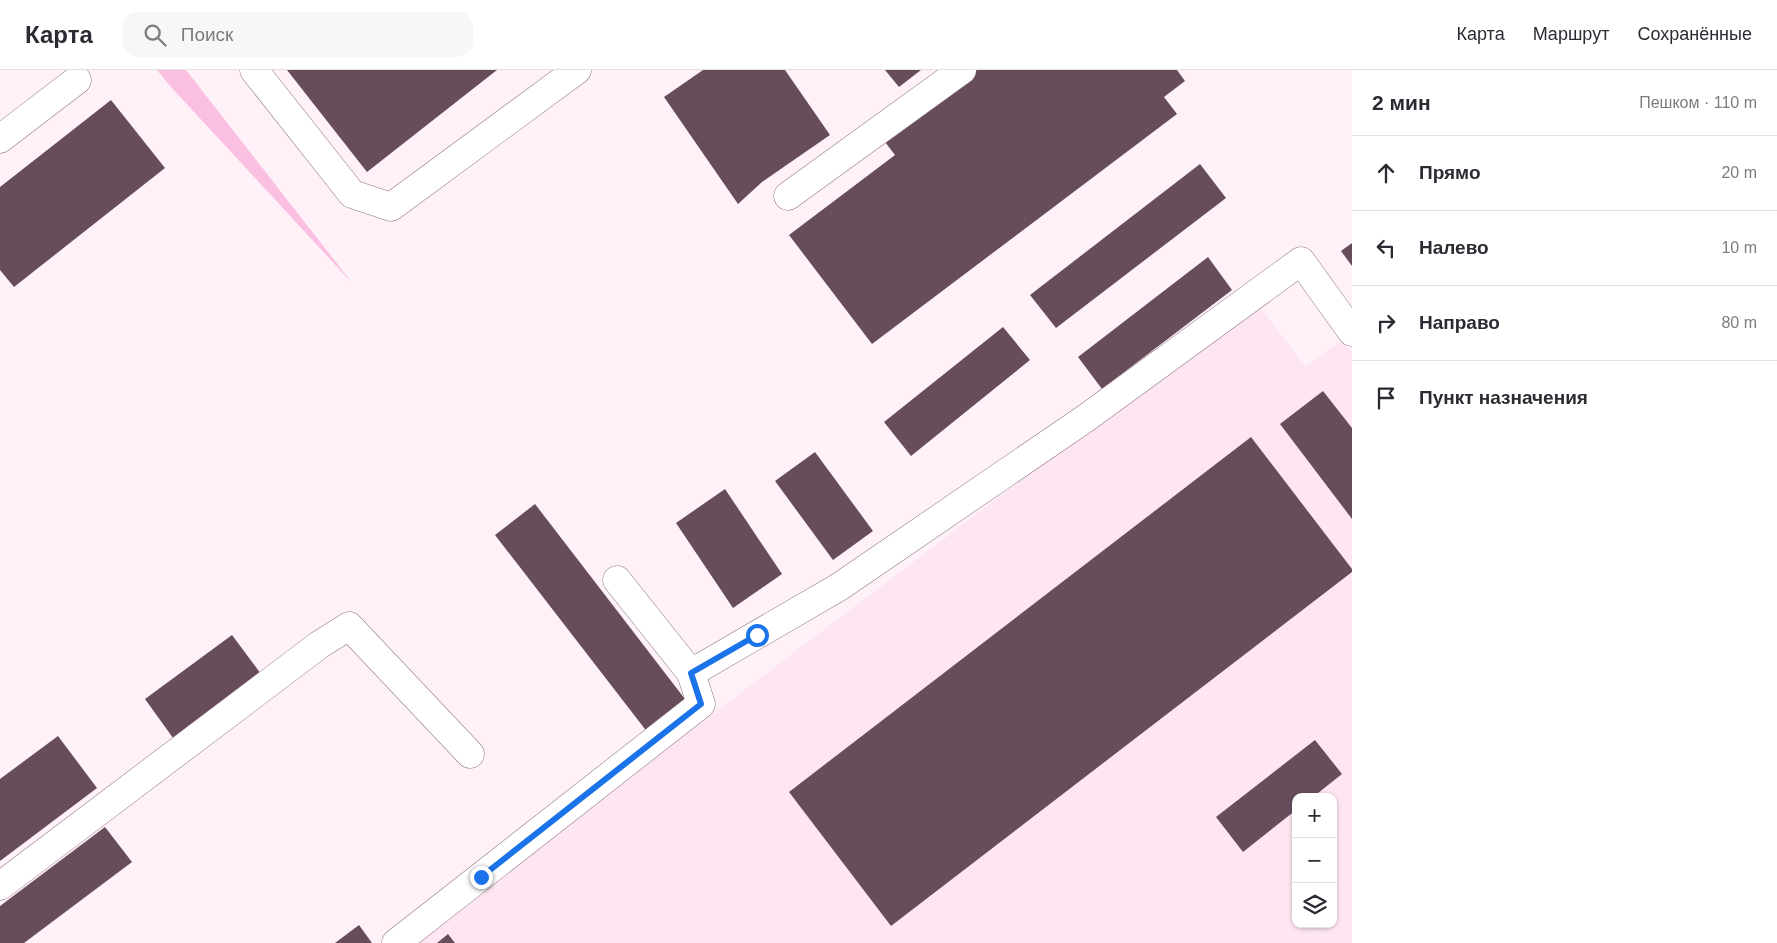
<!DOCTYPE html>
<html lang="ru">
<head>
<meta charset="utf-8">
<style>
	body { margin:0; font-family:Arial,sans-serif; background:#f7f7f7; color:#2b2b33 }
	.controls { position:absolute; right:15px; bottom:15px; display:grid; overflow:hidden; border-radius:10px; box-shadow:0 1px 4px #0004 }
	.controls button { width:45px; height:45px; display:grid; place-items:center; padding:0; border:0; border-bottom:1px solid #e1e1e2; background:#fff; color:#2b2b33; font:25px sans-serif }
	.stop { position:absolute; width:15px; height:15px; margin:-11px; border:4px solid #1a73e8; border-radius:50%; background:#fff }
	.stop.end { background:#1a73e8; border-color:#fff; box-shadow:0 1px 5px #0008 }
	.list { margin:0; padding:0; list-style:none }
	h2 { display:flex; justify-content:space-between; align-items:center; height:65px; margin:0; padding:0 20px; font-size:21px }
	h2 small { font-size:16px; font-weight:400; color:#7c7c81 }
	.list li { display:grid; grid-template-columns:32px 1fr auto; gap:15px; align-items:center; box-sizing:border-box; height:75px; padding:0 20px; border-top:1px solid #e1e1e2 }
	.list b { display:block; font-size:19px; white-space:nowrap }
	.list em { font-size:16px; font-style:normal; color:#7c7c81 }
	.icon { flex:none; width:28px; height:28px; fill:none; stroke:currentColor; stroke-width:2; stroke-linecap:round; stroke-linejoin:round }
	.map { position:relative; flex:none; width:1352px; height:873px; overflow:hidden }
	header { display:flex; align-items:center; gap:30px; box-sizing:border-box; height:70px; padding:0 25px; background:#fff; border-bottom:1px solid #e1e1e2 }
	header strong { font-size:24px }
	nav { display:flex; gap:28px; margin-inline-start:auto; font-size:18px }
	.search { width:350px; height:45px; background:#f7f7f7; display:flex; align-items:center; gap:12px; box-sizing:border-box; padding:0 18px; border-radius:15px; color:#7c7c81; font-size:19px }
	main { display:flex }
	aside { flex:1; background:#fff }
	.map>svg:first-child { display:block }
	.built { fill:#fde5f2; fill-rule:evenodd }
	.green { fill:#fabfe1 }
	.building { fill:#674d5c }
	.lines { fill:none; stroke-linecap:round; stroke-linejoin:round }
	.minor-casing { stroke:#927787; stroke-width:29 }
	.minor { stroke:#fff; stroke-width:28 }
	.route { stroke:#1a73e8; stroke-width:6 }
</style>
</head>
<body>
<header>
<strong>Карта</strong>
<div class="search"><svg class="icon" aria-label="search" viewBox="0 0 24 24"><circle cx="10" cy="10" r="6"/><path d="M15 15l6 6"/></svg>Поиск</div>
<nav><a>Карта</a><a>Маршрут</a><a>Сохранённые</a></nav>
</header>
<main>
<div class="map">
<svg width="1352" height="873" viewBox="0 0 1352 873">
	<rect width="100%" height="100%" fill="#fef1f8"/>
	<!-- built -->
	<path class="built" d="M1256,232L1306,297L1343,269L1352,282V873H411ZM1296,727H1333V854H1296Z"/>
	<!-- green -->
	<path class="green" d="M157,0H186L353,214L171,17Z"/>
	<!-- building -->
	<path class="building" d="M287,0H497L367,102Z
		M703,0H785L830,65L762,112L738,134L664,27Z
		M885,0H921L899,17Z
		M972,0H1177L1185,11L1164,27L1177,44L872,274L789,165L895,85L882,68Z
		M111,30L165,98L14,217L0,200V117Z
		M1200,94L1226,128L1056,258L1030,225Z
		M1352,173V196L1341,181Z
		M1208,187L1232,220L1102,319L1078,287Z
		M1003,257L1030,290L911,386L884,352Z
		M1323,321L1352,358V449L1280,354Z
		M1251,367L1352,499V502L891,856L789,722Z
		M815,382L873,461L833,490L775,411Z
		M725,419L782,504L733,538L676,453Z
		M535,434L688,633L648,663L495,465Z
		M232,565L261,604L173,668L145,629Z
		M58,666L97,718L0,791V709Z
		M1315,670L1342,704L1313,727H1296V740L1243,782L1216,747Z
		M105,757L132,792L24,873H0V836Z
		M359,855L372,873H335Z
		M448,864L455,873H437Z"/>
	<g class="lines">
		<defs>
			<path id="minor" d="M254,0L352,124L391,137L577,0
				M0,69L77,10
				M788,126L962,0
				M617,510L691,603L839,517L1086,348L1301,191L1352,262
				M0,816L319,575L349,556L470,684
				M396,873L701,634L691,603"/>
		</defs>
		<!-- minor casing -->
		<use href="#minor" class="minor-casing"/>
		<!-- minor -->
		<use href="#minor" class="minor"/>
	</g>
	<g class="lines">
		<!-- route -->
		<path class="route" d="M481,807L701,634L691,603L757,565"/>
	</g>
</svg>
<div class="controls">
<button>+</button>
<button>−</button>
<button><svg class="icon" aria-label="layers" viewBox="0 0 24 24"><path d="M12 4l9 5-9 5-9-5zM3 14l9 5 9-5"/></svg></button>
</div>
<div class="stop" style="left:757px;top:565px"></div>
<div class="stop end" style="left:481px;top:807px"></div>
</div>
<aside>
<h2>2 мин<small>Пешком · 110 m</small></h2>
<ul class="list">
<li><svg class="icon" aria-label="ahead" viewBox="0 0 24 24"><path d="M12 20V5M6 11l6-6 6 6"/></svg><div><b>Прямо</b></div><em>20 m</em></li>
<li><svg class="icon" aria-label="left" viewBox="0 0 24 24"><path d="M17 20v-9H6M10 6l-5 5 5 5"/></svg><div><b>Налево</b></div><em>10 m</em></li>
<li><svg class="icon" aria-label="right" viewBox="0 0 24 24"><path d="M7 20v-9h11M14 6l5 5-5 5"/></svg><div><b>Направо</b></div><em>80 m</em></li>
<li><svg class="icon" aria-label="arrive" viewBox="0 0 24 24"><path d="M6 21V4h12l-3 4 3 4H6"/></svg><div><b>Пункт назначения</b></div></li>
</ul>
</aside>
</main>
</body>
</html>
